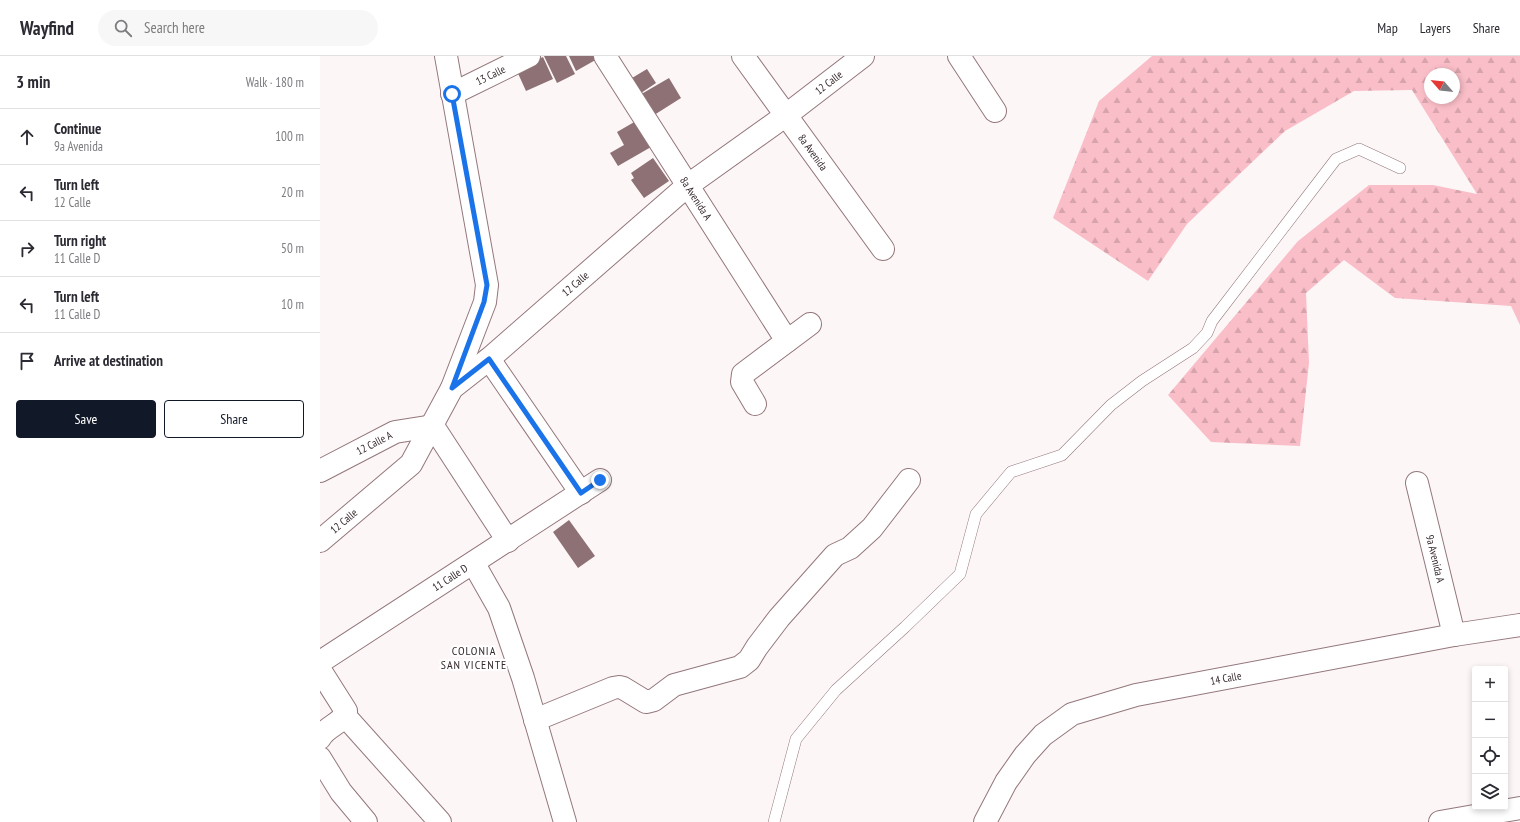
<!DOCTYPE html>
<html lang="en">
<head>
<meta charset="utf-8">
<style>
	body { margin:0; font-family:"PT Sans Narrow",sans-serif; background:#f7f7f7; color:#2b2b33 }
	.controls { position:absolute; right:12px; bottom:12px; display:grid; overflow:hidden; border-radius:4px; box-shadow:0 2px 6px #0003 }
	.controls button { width:36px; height:36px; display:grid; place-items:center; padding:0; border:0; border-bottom:1px solid #e1e1e2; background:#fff; color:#2b2b33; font:20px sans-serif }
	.compass { position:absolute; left:1104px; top:12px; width:36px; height:36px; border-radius:50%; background:#fff; box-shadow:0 2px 6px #0003; rotate:298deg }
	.stop { position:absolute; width:12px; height:12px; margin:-9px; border:3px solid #1a73e8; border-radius:50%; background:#fff }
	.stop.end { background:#1a73e8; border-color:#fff; box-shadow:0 1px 4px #0008 }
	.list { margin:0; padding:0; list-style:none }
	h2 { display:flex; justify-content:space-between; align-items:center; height:52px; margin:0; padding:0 16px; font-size:17px }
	h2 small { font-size:13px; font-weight:400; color:#7c7c81 }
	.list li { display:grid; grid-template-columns:26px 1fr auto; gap:12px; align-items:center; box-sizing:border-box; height:56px; padding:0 16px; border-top:1px solid #e1e1e2 }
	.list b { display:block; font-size:15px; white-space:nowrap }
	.list p { margin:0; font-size:13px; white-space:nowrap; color:#7c7c81 }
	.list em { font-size:13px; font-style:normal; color:#7c7c81 }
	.actions { display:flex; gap:8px; padding:12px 16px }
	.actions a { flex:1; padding:9px 0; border:1px solid #111827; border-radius:4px; text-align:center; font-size:14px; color:#111827 }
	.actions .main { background:#111827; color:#fff }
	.icon { flex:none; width:22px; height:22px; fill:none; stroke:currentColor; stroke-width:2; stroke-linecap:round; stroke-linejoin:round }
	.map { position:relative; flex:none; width:1200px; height:766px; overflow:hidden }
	header { display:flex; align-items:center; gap:24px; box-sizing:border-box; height:56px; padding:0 20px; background:#fff; border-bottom:1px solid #e1e1e2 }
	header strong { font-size:19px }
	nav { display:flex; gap:22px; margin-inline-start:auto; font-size:14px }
	.search { width:280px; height:36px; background:#f7f7f7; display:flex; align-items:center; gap:10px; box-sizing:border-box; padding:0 14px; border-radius:22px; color:#7c7c81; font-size:15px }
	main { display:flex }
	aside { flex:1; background:#fff }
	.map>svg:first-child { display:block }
	.forest { fill:url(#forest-firs); fill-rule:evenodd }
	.building { fill:#8d7175 }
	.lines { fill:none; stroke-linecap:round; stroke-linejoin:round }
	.service-casing { stroke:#93777b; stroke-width:12 }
	.minor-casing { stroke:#93777b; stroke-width:24 }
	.service { stroke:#fff; stroke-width:11 }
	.minor { stroke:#fff; stroke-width:22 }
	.route { stroke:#1a73e8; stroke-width:5 }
	.labels { text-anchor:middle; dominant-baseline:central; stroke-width:4; stroke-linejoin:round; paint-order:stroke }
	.street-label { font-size:11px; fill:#35292b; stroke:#fff }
	.neighbourhood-label { font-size:12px; letter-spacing:1px; fill:#35292b; stroke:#fff }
</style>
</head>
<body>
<header>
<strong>Wayfind</strong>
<div class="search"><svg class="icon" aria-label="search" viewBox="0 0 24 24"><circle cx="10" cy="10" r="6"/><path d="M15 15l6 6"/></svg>Search here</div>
<nav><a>Map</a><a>Layers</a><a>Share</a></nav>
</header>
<main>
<aside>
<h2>3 min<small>Walk · 180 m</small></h2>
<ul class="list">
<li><svg class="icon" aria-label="ahead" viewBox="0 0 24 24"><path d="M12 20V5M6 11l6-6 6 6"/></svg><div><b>Continue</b><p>9a Avenida</p></div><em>100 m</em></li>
<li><svg class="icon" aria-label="left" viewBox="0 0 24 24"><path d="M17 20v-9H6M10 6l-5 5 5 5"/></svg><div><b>Turn left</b><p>12 Calle</p></div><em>20 m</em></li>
<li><svg class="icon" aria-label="right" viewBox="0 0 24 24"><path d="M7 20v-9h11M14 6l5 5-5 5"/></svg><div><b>Turn right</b><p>11 Calle D</p></div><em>50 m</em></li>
<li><svg class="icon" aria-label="left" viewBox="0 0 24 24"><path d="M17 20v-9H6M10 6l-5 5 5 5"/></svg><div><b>Turn left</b><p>11 Calle D</p></div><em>10 m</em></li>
<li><svg class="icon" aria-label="arrive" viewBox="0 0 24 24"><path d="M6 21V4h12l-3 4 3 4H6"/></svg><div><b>Arrive at destination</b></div></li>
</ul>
<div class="actions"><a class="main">Save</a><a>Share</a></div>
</aside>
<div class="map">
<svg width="1200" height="766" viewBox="0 0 1200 766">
	<defs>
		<pattern id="forest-firs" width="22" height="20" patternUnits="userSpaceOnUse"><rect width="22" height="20" fill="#fabec8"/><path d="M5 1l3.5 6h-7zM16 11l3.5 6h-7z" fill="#d7a3ac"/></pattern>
	</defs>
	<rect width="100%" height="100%" fill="#fdf6f7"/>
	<!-- forest -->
	<path class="forest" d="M832,0H1200V269L1191,250L1075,242L1024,204L986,237L989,307L980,390L891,386L848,339L978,185L1049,129H1113L1157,138L1092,34L1034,35L965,75L867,168L828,225L733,162L779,45ZM1110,18H1134V42H1110Z"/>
	<!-- building -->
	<path class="building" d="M224,0H246L255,18L237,27Z
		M249,0H278L279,2L256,15Z
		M223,1L233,23L206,35L196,13Z
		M327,13L336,27L321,37L312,22Z
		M349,22L361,42L331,61L318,40Z
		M316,65L331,91L298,110L290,97L304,89L297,76Z
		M333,102L349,125L324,142L311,124L314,122L311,117Z
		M249,464L275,500L258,512L233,476Z"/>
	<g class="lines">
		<defs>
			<path id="service" d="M454,766L476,683L516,634L585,571L640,518L656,458L691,416L742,399L791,349L822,325L873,292L887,277L892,265L1016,103L1039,93L1080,112"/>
			<g id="minor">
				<path d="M126,0L167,229L165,246L132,332"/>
				<path id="s1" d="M285,0L467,285"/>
				<path id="s2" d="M423,0L563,193"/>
				<path d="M639,0L675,55"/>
				<path id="s3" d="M132,38L209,0"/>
				<path d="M169,303L261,437"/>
				<path d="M435,348L422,326L423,318L490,268"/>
				<path id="s4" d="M0,415L75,376L113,370L188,485"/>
				<path id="s5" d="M1097,427L1134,579"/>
				<path id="s6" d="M0,485L91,408L132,332L169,303L367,130L465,60L543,0"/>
				<path d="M154,508L179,552L203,622L245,766"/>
				<path id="s7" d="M0,606L280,424"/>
				<path d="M0,614L26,655C23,668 6,670 0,682"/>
				<path d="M25,660L120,766"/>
				<path d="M215,664L293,632L299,631L303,632L326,646L334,644L354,629L420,611L429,604L437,591L459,562L515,499L530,492L552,472L589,424"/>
				<path d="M0,702L21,736L46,766"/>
				<path id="s8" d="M665,766L686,726L705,699L723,679L752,658L816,639L1134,579L1200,569"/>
				<path d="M1120,766L1200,752"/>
			</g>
		</defs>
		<!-- service casing -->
		<use href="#service" class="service-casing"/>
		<!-- minor casing -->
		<use href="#minor" class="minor-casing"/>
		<!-- service -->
		<use href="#service" class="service"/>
		<!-- minor -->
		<use href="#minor" class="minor"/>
	</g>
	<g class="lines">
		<!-- route -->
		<path class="route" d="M132,38L167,229L164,246L132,332L169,303L261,437L280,424"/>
	</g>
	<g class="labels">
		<!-- street labels -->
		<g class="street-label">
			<text stroke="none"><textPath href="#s3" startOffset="43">13 Calle</textPath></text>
			<text stroke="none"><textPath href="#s6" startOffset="691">12 Calle</textPath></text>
			<text stroke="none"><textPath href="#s2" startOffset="119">8a Avenida</textPath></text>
			<text stroke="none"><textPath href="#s1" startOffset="169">8a Avenida A</textPath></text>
			<text stroke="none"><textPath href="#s6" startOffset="367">12 Calle</textPath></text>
			<text stroke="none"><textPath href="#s4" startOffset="61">12 Calle A</textPath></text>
			<text stroke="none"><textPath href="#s6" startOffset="31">12 Calle</textPath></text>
			<text stroke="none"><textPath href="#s5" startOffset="78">9a Avenida A</textPath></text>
			<text stroke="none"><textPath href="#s7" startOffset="155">11 Calle D</textPath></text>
			<text stroke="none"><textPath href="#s8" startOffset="299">14 Calle</textPath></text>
		</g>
		<!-- neighbourhood labels -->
		<g class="neighbourhood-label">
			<text x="154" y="594">COLONIA<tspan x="154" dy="14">SAN VICENTE</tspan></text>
		</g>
	</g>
</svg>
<div class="controls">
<button>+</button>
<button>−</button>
<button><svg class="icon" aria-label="locate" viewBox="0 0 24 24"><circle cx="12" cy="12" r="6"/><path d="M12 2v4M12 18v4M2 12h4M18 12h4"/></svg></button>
<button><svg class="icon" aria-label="layers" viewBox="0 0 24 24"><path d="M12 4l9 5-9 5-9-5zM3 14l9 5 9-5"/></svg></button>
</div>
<svg class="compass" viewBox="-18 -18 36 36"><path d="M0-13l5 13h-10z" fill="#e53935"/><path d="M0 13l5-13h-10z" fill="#7c7c81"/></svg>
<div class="stop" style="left:132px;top:38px"></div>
<div class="stop end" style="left:280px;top:424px"></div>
</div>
</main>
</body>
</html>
